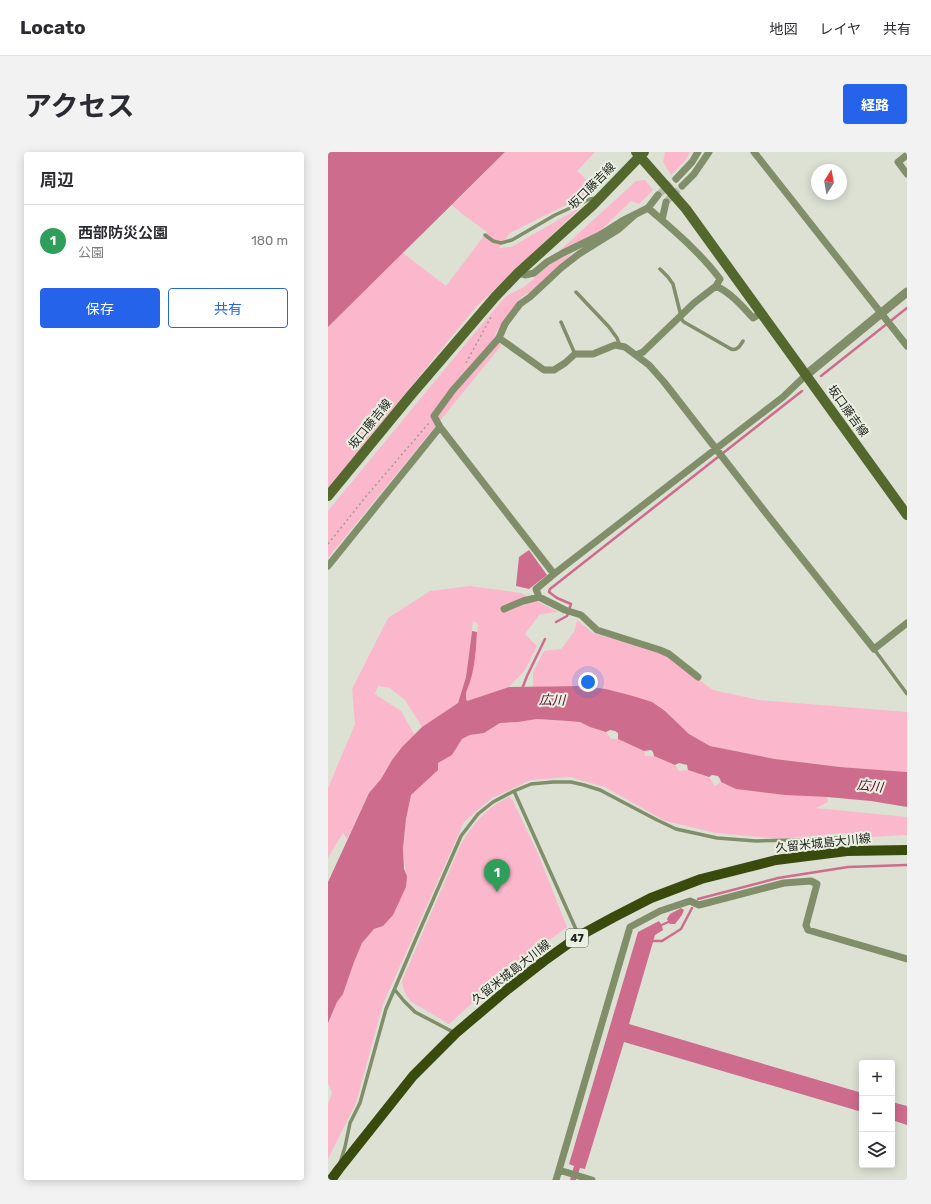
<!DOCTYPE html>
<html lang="ja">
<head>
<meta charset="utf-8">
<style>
	body { margin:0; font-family:Rubik,"Noto Sans JP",sans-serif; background:#f2f2f3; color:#2b2b33 }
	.controls { position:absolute; right:12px; bottom:12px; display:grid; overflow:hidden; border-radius:4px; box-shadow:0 2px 10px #0003 }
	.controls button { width:36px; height:36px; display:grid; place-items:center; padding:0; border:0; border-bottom:1px solid #e1e1e2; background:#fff; color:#2b2b33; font:20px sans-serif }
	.compass { position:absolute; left:483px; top:12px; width:36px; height:36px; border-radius:50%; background:#fff; box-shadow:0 2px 10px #0003; rotate:11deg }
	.you { position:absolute; left:260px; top:530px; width:14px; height:14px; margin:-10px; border:3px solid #fff; border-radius:50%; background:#1a73e8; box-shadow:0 0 0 6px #1a73e833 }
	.badge { display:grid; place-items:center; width:26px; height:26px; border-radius:50%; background:#2563eb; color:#fff; font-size:13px; font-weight:700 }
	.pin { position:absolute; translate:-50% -33px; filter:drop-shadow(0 1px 2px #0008) }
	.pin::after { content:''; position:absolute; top:21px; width:14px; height:12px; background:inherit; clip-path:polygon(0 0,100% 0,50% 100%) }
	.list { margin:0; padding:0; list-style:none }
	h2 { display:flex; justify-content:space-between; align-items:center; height:52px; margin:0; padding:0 16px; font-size:17px }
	h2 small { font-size:13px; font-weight:400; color:#7c7c81 }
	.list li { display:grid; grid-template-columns:26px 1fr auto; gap:12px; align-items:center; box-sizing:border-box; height:72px; padding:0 16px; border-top:1px solid #e1e1e2 }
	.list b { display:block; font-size:15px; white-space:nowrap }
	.list p { margin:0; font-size:13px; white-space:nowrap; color:#7c7c81 }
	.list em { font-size:13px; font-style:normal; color:#7c7c81 }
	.actions { display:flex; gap:8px; padding:12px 16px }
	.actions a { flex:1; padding:9px 0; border:1px solid #2563eb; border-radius:4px; text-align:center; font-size:14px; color:#2563eb }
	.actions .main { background:#2563eb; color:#fff }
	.icon { flex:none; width:22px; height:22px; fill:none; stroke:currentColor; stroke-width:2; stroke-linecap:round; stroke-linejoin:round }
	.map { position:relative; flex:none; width:579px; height:1028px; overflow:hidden; border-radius:4px }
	header { display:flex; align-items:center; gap:24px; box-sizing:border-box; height:56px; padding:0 20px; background:#fff; border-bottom:1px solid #e1e1e2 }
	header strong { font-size:19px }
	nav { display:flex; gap:22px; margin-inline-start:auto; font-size:14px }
	.intro { display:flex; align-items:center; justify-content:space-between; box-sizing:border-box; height:96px; padding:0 24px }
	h1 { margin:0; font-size:28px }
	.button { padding:10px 18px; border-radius:4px; background:#2563eb; color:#fff; font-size:14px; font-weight:700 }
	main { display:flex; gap:24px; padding:0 24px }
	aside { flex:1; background:#fff; border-radius:4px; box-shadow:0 2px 10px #0003 }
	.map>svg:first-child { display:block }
	.green { fill:#fbb8cc }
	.water { fill:#ce6c8d }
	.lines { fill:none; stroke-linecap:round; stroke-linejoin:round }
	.stream { stroke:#ce6c8d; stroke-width:2.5 }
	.minor-tunnel { stroke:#b6bbaf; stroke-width:7; stroke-dasharray:7 3.5; stroke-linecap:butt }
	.path { stroke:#9b9f95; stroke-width:1.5; stroke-dasharray:2 3; stroke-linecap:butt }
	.service { stroke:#808f69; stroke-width:3.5 }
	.minor { stroke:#808f69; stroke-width:7 }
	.tertiary { stroke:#808f69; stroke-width:9 }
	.secondary { stroke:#54682e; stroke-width:10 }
	.primary { stroke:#384b0d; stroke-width:10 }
	.labels { text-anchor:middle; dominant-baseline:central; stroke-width:4; stroke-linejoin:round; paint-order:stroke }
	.shield { fill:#e9efe1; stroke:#5c5f58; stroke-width:1 }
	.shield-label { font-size:11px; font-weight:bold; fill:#1f211d }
	.street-label { font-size:12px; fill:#1f211d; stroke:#e9efe1 }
	.water-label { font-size:13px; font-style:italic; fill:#5c002d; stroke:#e9efe1 }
</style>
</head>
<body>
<header>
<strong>Locato</strong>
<nav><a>地図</a><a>レイヤ</a><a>共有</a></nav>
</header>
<div class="intro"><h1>アクセス</h1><a class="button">経路</a></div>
<main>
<aside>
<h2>周辺<small></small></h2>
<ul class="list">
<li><span class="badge" style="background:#2e9e5b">1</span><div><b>西部防災公園</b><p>公園</p></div><em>180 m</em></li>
</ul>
<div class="actions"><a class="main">保存</a><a>共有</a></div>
</aside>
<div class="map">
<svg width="579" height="1028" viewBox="0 0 579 1028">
	<rect width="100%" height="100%" fill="#dce1d4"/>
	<!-- green -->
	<path class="green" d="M177,0H267L249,19L267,35L262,41L182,81L171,96L183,95L253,55L148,155L0,336V175L75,101L118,134L159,80L133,61L124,53Z
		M337,0H362L357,9L343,23L335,10Z
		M317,28L325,38L311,52L303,49L271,80L228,102L308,29Z
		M245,101L208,137L193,145L167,182L173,194L0,406V359L144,184L178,144L196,135L225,110Z
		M142,434L193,441L230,460L212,462L197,482L209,494L197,518L181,535L139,549C136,543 141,534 142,528C147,509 148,490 150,472L145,469L138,525L130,551L94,575L77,548L62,536L50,534L47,542L73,559L87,583L74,595L64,608L53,627L41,641L19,687L15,681L0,706V636L27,572L24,537L60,466L102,439Z
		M249,468L265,481L334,501L385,538L431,548L579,560V620L512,615L447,607L382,594L361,582L337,559L305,544L278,537L253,534L205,535V520L216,499L233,497L246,480Z
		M209,567L252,570L262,575L278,580L283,587H290L316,599L317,604H326L347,613L351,619L360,618L381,625L387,634L393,630L408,637L457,643L499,645L500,650L488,656L579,665V683L526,686L517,681L453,687L388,681L337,669L277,635L242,625L203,628L164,646L136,670L55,852L28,951L0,1007V952L4,941L0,931V871L9,850L15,842L26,809L34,791L46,777L55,774L79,724L77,717L75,696L78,667L83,642L93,633L110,611L124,603L134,587L142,583L156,581L172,571L190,570Z
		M181,645L184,647L211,704L239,775L181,818L121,872L82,849L76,839L74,829L133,692C145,672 159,655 181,645Z"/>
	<!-- water -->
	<path class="water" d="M0,0H177L0,175Z
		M201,398L219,423L201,437L188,434L191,405Z
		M144,479L149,480C148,497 147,514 142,530C140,536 136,543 139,549L181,535L253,534L278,537L305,544L324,550L337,559L361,582L382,594L447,607L512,615L579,620V655L543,649L499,645L457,643L408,637L393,630L392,627L390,624L384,623L381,625L360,618L359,613L351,611L347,613L326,604L325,600L323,598L316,599L290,587V581L287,579L282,578L278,580L262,575L252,570L240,569L209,567L190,570L172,571L156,581L142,583L134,587L124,603L110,611V618L83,643L78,667L75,696L76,717L79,724L78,735L65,763L55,774L46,777L34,791L26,810L15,842L9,850L0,871V730L41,641L53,627L64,608L74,595L94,575L130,551L138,525Z
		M353,756L356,758L354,763L347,772H342L341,771L334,774L335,778L327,783L301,872L534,941V960L296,890L257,1017L252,1016L248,1028H242L246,1014L241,1012L310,780L331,769L333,772L340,769L339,767L342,762Z
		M564,950L579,954V973L564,968Z"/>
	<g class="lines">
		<!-- stream -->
		<path class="stream" d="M493,224L579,156
			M228,470L239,464L243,452L229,446L221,440L222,437L474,239
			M194,537L199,524L217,487
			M370,747L450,726L520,715L579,713
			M325,789H334L353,777L364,756"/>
		<!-- minor-tunnel -->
		<path class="minor-tunnel" d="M330,43L348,27
			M338,50L354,34"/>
		<!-- path -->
		<path class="path" d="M138,211L163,165
			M0,392L40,342L101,271"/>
		<!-- service -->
		<path class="service" d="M157,83L165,89L173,91L184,88L227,63L262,47L268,46
			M332,117L340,125L345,132L354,168L356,170L403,197C409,199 412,194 415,189
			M248,140L281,175L289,186L292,194
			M233,170L247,202
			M546,497L579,542
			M186,639L251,784
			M67,838L76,849L87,860L127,881
			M12,1011L17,995L22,971L32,951L58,857L87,789L133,684L150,662L165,650L186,639L203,632L225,630H243L256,633L272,638L329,668L348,677L389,686L428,689L469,688L509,686L514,688L518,698"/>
		<!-- minor -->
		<path class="minor" d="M426,0L579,194
			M579,3L570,10L579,22
			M348,27L364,10L370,0
			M354,34L366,22L381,0
			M334,68L338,50
			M190,121L197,123L206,121L219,110L235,101L272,83L294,69L320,56L330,43
			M388,134C403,141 414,154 425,166L433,161
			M171,186L216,218H226L237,211L247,202H265L287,193L297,195L321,213L336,230L434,356L546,497L579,471
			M308,203L315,200L366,151L388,134L392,127C372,100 345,78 320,56
			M112,275L106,264L125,238L171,186L177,172L192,152L202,145L233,116L251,102L291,77L308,62
			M0,414L112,275L226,422L455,245L478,223
			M211,445L208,437L226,422
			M176,457L195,449L211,445L237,458L253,463L269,478L332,498L341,502L370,525
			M231,1018L302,775L332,759L362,749L371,753L456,731L483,729L489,732L478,773L480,778L579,807
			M228,1028L231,1018L264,1028"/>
		<!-- tertiary -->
		<path class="tertiary" d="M478,223L579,140"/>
		<!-- secondary -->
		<path class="secondary" d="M308,0L358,57L579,363
			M0,344L83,243L167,145L190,121L265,53L316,0"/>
		<!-- primary -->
		<path class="primary" d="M3,1028L11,1017L85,924L128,881L180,837L216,809L251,784L286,765L323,746L373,727L448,708L519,699L579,698"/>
	</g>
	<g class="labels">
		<!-- shield labels -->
		<rect class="shield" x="238" y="777" width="22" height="18" rx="3"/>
		<g class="shield-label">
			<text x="249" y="786">47</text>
		</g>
		<!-- street labels -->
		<g class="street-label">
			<text transform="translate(264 34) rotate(-45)">坂口藤吉線</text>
			<text transform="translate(520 259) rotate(54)">坂口藤吉線</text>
			<text transform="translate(42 272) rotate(-51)">坂口藤吉線</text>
			<text transform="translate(495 691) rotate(-6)">久留米城島大川線</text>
			<text transform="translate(183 820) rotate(-38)">久留米城島大川線</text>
		</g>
		<!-- water labels -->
		<g class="water-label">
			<text transform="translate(224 548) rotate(1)">広川</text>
			<text transform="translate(542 634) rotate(6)">広川</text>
		</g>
	</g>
</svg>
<div class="controls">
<button>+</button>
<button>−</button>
<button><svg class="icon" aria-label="layers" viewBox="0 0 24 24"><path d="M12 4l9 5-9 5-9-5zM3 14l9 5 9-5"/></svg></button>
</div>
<svg class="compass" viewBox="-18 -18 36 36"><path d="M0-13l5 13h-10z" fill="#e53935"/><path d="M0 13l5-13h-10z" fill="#7c7c81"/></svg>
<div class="you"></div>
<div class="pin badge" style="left:169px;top:740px;background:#2e9e5b">1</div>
</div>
</main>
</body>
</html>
